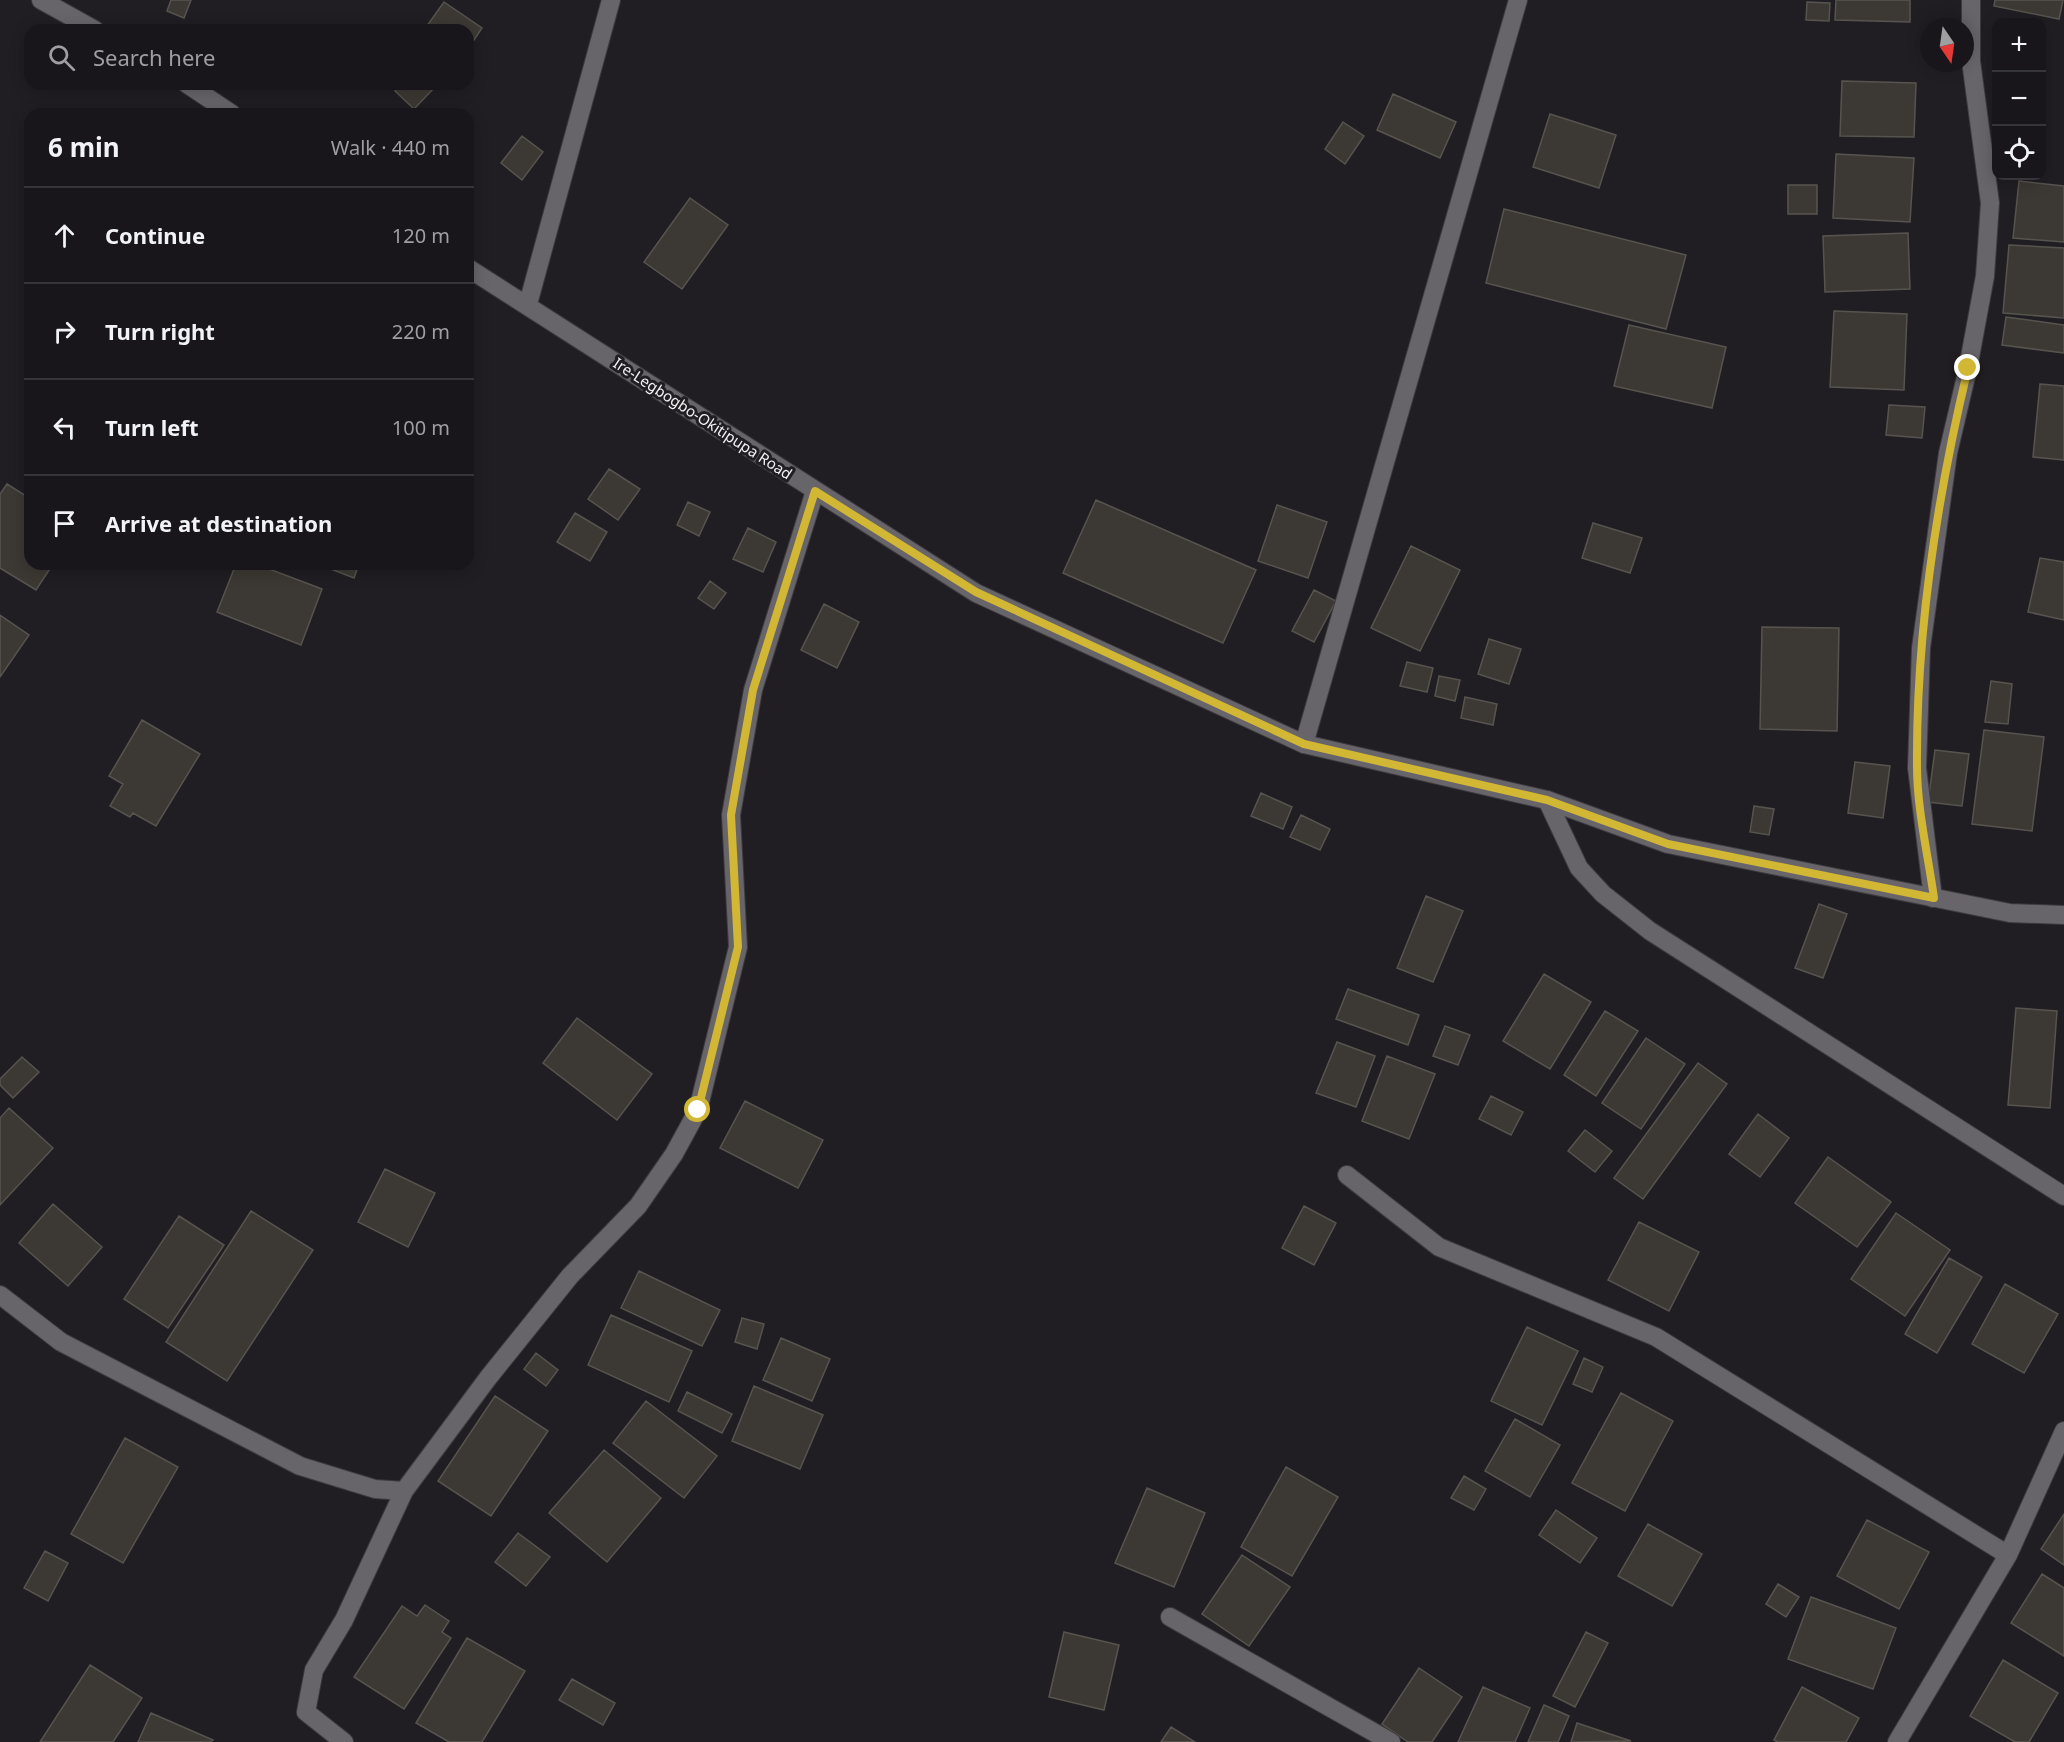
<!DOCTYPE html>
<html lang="en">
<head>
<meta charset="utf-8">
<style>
	body { margin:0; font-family:"Noto Sans",sans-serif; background:#211f23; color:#f1f3f6 }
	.controls { position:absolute; right:18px; top:18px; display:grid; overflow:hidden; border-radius:12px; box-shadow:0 3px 15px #0003 }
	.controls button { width:54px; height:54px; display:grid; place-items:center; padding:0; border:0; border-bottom:2px solid #363539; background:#18161a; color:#f1f3f6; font:30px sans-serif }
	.compass { position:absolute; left:1920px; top:18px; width:54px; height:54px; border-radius:50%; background:#18161a; box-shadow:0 3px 15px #0003; rotate:167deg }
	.stop { position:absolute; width:18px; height:18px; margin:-14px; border:4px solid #d2b735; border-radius:50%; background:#fff }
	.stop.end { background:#d2b735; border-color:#fff; box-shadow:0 2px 6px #0008 }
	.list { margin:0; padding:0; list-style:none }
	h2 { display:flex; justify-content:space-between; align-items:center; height:78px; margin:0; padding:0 24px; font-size:26px }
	h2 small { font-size:20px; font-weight:400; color:#9f9fa2 }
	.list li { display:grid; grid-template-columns:39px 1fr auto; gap:18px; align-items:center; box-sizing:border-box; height:96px; padding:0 24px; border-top:2px solid #363539 }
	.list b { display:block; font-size:22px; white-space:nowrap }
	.list em { font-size:20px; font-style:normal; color:#9f9fa2 }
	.icon { flex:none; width:33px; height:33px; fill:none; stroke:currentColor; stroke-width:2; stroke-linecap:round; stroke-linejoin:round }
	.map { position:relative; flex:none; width:2064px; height:1742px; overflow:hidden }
	.search { position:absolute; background:#18161a; box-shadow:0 3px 15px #0003; left:24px; top:24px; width:450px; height:66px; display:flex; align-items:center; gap:15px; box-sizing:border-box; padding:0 21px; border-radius:18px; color:#9f9fa2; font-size:22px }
	.panel { position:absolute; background:#18161a; box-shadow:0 3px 15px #0003; left:24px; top:108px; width:450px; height:462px; border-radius:18px }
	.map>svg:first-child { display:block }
	.building { fill:#3c3934; stroke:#57544f; stroke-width:1.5 }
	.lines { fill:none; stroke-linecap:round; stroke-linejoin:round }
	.minor-casing { stroke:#3d3b3e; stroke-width:20 }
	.tertiary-casing { stroke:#3d3b3e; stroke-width:20 }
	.minor { stroke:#68656a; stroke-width:18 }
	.tertiary { stroke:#68656a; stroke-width:18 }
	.route { stroke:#d2b735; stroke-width:8 }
	.labels { text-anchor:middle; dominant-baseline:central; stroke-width:6; stroke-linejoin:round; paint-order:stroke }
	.street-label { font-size:15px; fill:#f3f1f4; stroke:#201e22 }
</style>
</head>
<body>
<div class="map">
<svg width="2064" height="1742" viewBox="0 0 2064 1742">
	<rect width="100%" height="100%" fill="#201e22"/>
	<!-- building -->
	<path class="building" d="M171,0H191L184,18L167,11Z
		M1836,0H1910V22L1835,20Z
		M1995,0H2063L2059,19L1994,6Z
		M444,2L482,28L468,49V30H424Z
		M1807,2L1830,3L1829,21L1806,20Z
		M1842,81L1916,83L1914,137L1840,136Z
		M402,84H431L435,87L414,109L395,91Z
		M1393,94L1456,122L1440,158L1377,130Z
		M1550,114L1616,135L1599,188L1533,167Z
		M1343,122L1364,136L1345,164L1325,149Z
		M522,136L543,152L522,180L501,163Z
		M1836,154L1914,158L1910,222L1833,218Z
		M2019,181L2064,186V242L2013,238Z
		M1788,185H1817V214H1788Z
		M690,198L728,225L682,289L644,262Z
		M1504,209L1686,255L1666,329L1486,283Z
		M1908,233L1910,289L1825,292L1823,236Z
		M2009,245L2064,248V318L2003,313Z
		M1834,311L1907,314L1904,390L1830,387Z
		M2006,317L2064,325V353L2002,345Z
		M1629,325L1726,347L1712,408L1614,386Z
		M2040,384L2064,386V460L2033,457Z
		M1889,405L1925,407L1922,438L1886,435Z
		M609,469L640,489L618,520L588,499Z
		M7,484L29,498L30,496V564H53L36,590L0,568V494Z
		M1096,500L1256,570L1223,643L1063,573Z
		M688,502L710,512L699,536L677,525Z
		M1277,505L1327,522L1308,578L1258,561Z
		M575,513L607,532L590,561L557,542Z
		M1593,523L1642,538L1630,573L1582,558Z
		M748,528L776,542L763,572L733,559Z
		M1411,546L1460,570L1420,651L1371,628Z
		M2040,558L2064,562V620L2028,612Z
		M236,564H256L322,589L301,645L217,612Z
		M318,564H359L354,578Z
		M710,581L726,593L714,609L698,598Z
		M1314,590L1336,601L1314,642L1292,631Z
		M824,604L859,622L837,668L801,650Z
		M0,615L29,635L0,677Z
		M1762,627L1839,628L1837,731L1760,729Z
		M1489,639L1521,649L1509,684L1478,674Z
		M1407,662L1433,668L1427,692L1400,686Z
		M1439,676L1460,680L1455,701L1435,696Z
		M1991,681L2012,684L2008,724L1985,722Z
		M1465,697L1497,704L1493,725L1461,718Z
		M142,720L200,754L156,826L133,813L130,817L110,806L123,784L109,776Z
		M1984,730L2044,737L2032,831L1972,824Z
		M1935,750L1969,754L1962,806L1928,802Z
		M1855,762L1890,766L1883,818L1848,813Z
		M1261,793L1292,807L1283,829L1251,816Z
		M1754,806L1774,809L1769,835L1750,832Z
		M1301,815L1330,829L1320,850L1290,837Z
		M1426,896L1463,911L1433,982L1397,968Z
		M1819,904L1847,914L1823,978L1795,968Z
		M1544,974L1591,1002L1550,1069L1503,1041Z
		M1348,989L1419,1015L1408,1045L1336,1019Z
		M2016,1008L2057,1011L2050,1108L2008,1105Z
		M1605,1011L1638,1031L1596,1096L1564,1075Z
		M577,1018L652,1074L617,1120L543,1063Z
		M1445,1026L1470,1035L1458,1065L1433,1056Z
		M1646,1038L1685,1064L1641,1129L1602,1103Z
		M1337,1042L1375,1056L1356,1107L1316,1093Z
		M1387,1056L1435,1074L1409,1139L1362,1121Z
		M22,1057L39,1072L13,1098L0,1085V1079Z
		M1698,1063L1727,1084L1643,1199L1614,1178Z
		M1491,1096L1523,1112L1511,1135L1479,1119Z
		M745,1101L823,1140L798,1188L720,1148Z
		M9,1108L53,1148L0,1205V1118Z
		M1758,1114L1789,1138L1760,1177L1729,1154Z
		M1585,1130L1612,1151L1595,1172L1568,1151Z
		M1828,1157L1891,1202L1857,1247L1795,1203Z
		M385,1169L435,1193L408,1247L358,1222Z
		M53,1204L102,1247L68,1286L19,1243Z
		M1304,1206L1336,1223L1314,1265L1282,1248Z
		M251,1211L313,1250L227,1381L166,1342Z
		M1896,1213L1950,1250L1905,1316L1851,1279Z
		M179,1216L224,1245L168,1328L124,1299Z
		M1639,1222L1699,1252L1669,1311L1608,1280Z
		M1949,1258L1982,1277L1937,1353L1905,1334Z
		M639,1271L720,1310L702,1346L621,1308Z
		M2005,1284L2058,1314L2024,1373L1972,1344Z
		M611,1315L692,1351L669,1402L588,1365Z
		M742,1318L764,1324L757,1349L735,1342Z
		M1527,1327L1578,1351L1542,1425L1491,1401Z
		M781,1338L830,1359L812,1401L763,1380Z
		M536,1353L558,1370L546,1386L524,1369Z
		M1584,1358L1603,1367L1592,1392L1573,1384Z
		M754,1386L823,1415L800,1469L732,1441Z
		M687,1392L732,1414L722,1433L678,1411Z
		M1621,1393L1673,1421L1625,1511L1572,1483Z
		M495,1396L548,1431L491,1516L438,1481Z
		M646,1401L717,1456L684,1498L613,1443Z
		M1515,1419L1560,1445L1530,1497L1485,1471Z
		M125,1438L178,1467L123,1563L71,1534Z
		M604,1450L661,1498L607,1562L549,1513Z
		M1286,1467L1338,1497L1292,1576L1241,1547Z
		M1464,1476L1486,1489L1474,1510L1451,1498Z
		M1147,1488L1205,1513L1174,1587L1115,1563Z
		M1556,1510L1597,1538L1580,1563L1539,1535Z
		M2064,1514V1565L2041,1549Z
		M1867,1520L1929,1552L1899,1609L1837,1576Z
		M1648,1524L1702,1554L1672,1606L1618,1576Z
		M518,1533L550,1557L526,1586L495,1562Z
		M45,1551L68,1563L48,1601L24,1588Z
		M1242,1555L1290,1587L1249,1646L1202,1614Z
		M2042,1574L2064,1588V1656L2011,1623Z
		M1778,1584L1799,1597L1786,1617L1766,1604Z
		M1811,1597L1896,1628L1873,1689L1788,1659Z
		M425,1605L449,1621L442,1632L451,1638L404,1709L354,1677L402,1606L417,1616Z
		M1064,1632L1119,1645L1104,1710L1049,1697Z
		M1586,1632L1608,1643L1575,1707L1553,1696Z
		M467,1638L525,1671L482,1742H449L416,1723Z
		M2003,1660L2058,1693L2029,1742H2015L1970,1716Z
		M90,1665L142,1698L113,1742H40Z
		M1419,1668L1462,1697L1432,1742H1408L1382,1724Z
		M572,1679L615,1703L603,1725L559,1700Z
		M1483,1687L1530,1708L1515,1742H1458Z
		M1802,1687L1859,1718L1846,1742H1778L1774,1740Z
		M1544,1705L1569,1716L1558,1742H1528Z
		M151,1713L213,1740L211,1742H138Z
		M1577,1723L1631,1741L1571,1742Z
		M1171,1727L1195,1742H1161Z"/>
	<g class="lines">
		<defs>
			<path id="minor" d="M528,304L611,0
				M1304,744L1518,0
				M1547,800L1579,868L1603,894L1650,931L2064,1196
				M1933,898L1917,768L1921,648L1948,453L1968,368L1985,276L1990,203L1971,61V0
				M1347,1175L1439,1247L1656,1337L2008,1555
				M0,1295L61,1342L300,1466L375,1489L404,1491
				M1170,1617L1391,1742
				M344,1742L306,1712L314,1670L344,1620L404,1491L488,1378L570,1276L638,1206L674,1154L698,1110L738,947L731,815L753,690L815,491
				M1897,1742L2008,1555L2064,1431"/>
			<path id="tertiary" d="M41,0L95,30
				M187,84L232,114
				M468,268L976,593L1304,744L1547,800L1668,844L2010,913L2064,915"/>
		</defs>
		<!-- minor casing -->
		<use href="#minor" class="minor-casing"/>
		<!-- tertiary casing -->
		<use href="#tertiary" class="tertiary-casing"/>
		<!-- minor -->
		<use href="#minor" class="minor"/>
		<!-- tertiary -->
		<use href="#tertiary" class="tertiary"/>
	</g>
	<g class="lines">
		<!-- route -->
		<path class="route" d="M698,1110L738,947L731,815L753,690L815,491L976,592L1304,744L1547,800L1668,844L1934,898C1928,855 1917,809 1917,766C1916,633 1937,497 1968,368"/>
	</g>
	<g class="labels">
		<!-- street labels -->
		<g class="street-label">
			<text transform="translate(703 418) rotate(33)">Ire-Legbogbo-Okitipupa Road</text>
		</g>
	</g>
</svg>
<div class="controls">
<button>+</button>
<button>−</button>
<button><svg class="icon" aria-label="locate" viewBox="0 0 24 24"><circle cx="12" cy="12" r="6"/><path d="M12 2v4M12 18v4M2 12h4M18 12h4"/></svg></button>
</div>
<svg class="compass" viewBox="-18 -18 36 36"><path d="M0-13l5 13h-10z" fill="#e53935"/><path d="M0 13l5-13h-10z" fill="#9f9fa2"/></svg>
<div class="stop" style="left:698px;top:1110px"></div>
<div class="stop end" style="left:1968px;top:368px"></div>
<div class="search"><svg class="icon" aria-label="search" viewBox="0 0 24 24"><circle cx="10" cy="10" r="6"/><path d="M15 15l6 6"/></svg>Search here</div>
<section class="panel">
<h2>6 min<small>Walk · 440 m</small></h2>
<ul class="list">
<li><svg class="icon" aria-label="ahead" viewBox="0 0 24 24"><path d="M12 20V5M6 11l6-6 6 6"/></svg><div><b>Continue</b></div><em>120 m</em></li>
<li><svg class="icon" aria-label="right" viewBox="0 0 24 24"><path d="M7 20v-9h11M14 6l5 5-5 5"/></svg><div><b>Turn right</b></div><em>220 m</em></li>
<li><svg class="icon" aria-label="left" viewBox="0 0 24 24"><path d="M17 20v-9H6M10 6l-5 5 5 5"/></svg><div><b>Turn left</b></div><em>100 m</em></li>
<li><svg class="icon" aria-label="arrive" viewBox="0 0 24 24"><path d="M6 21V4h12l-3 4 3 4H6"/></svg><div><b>Arrive at destination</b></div></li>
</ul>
</section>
</div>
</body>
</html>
